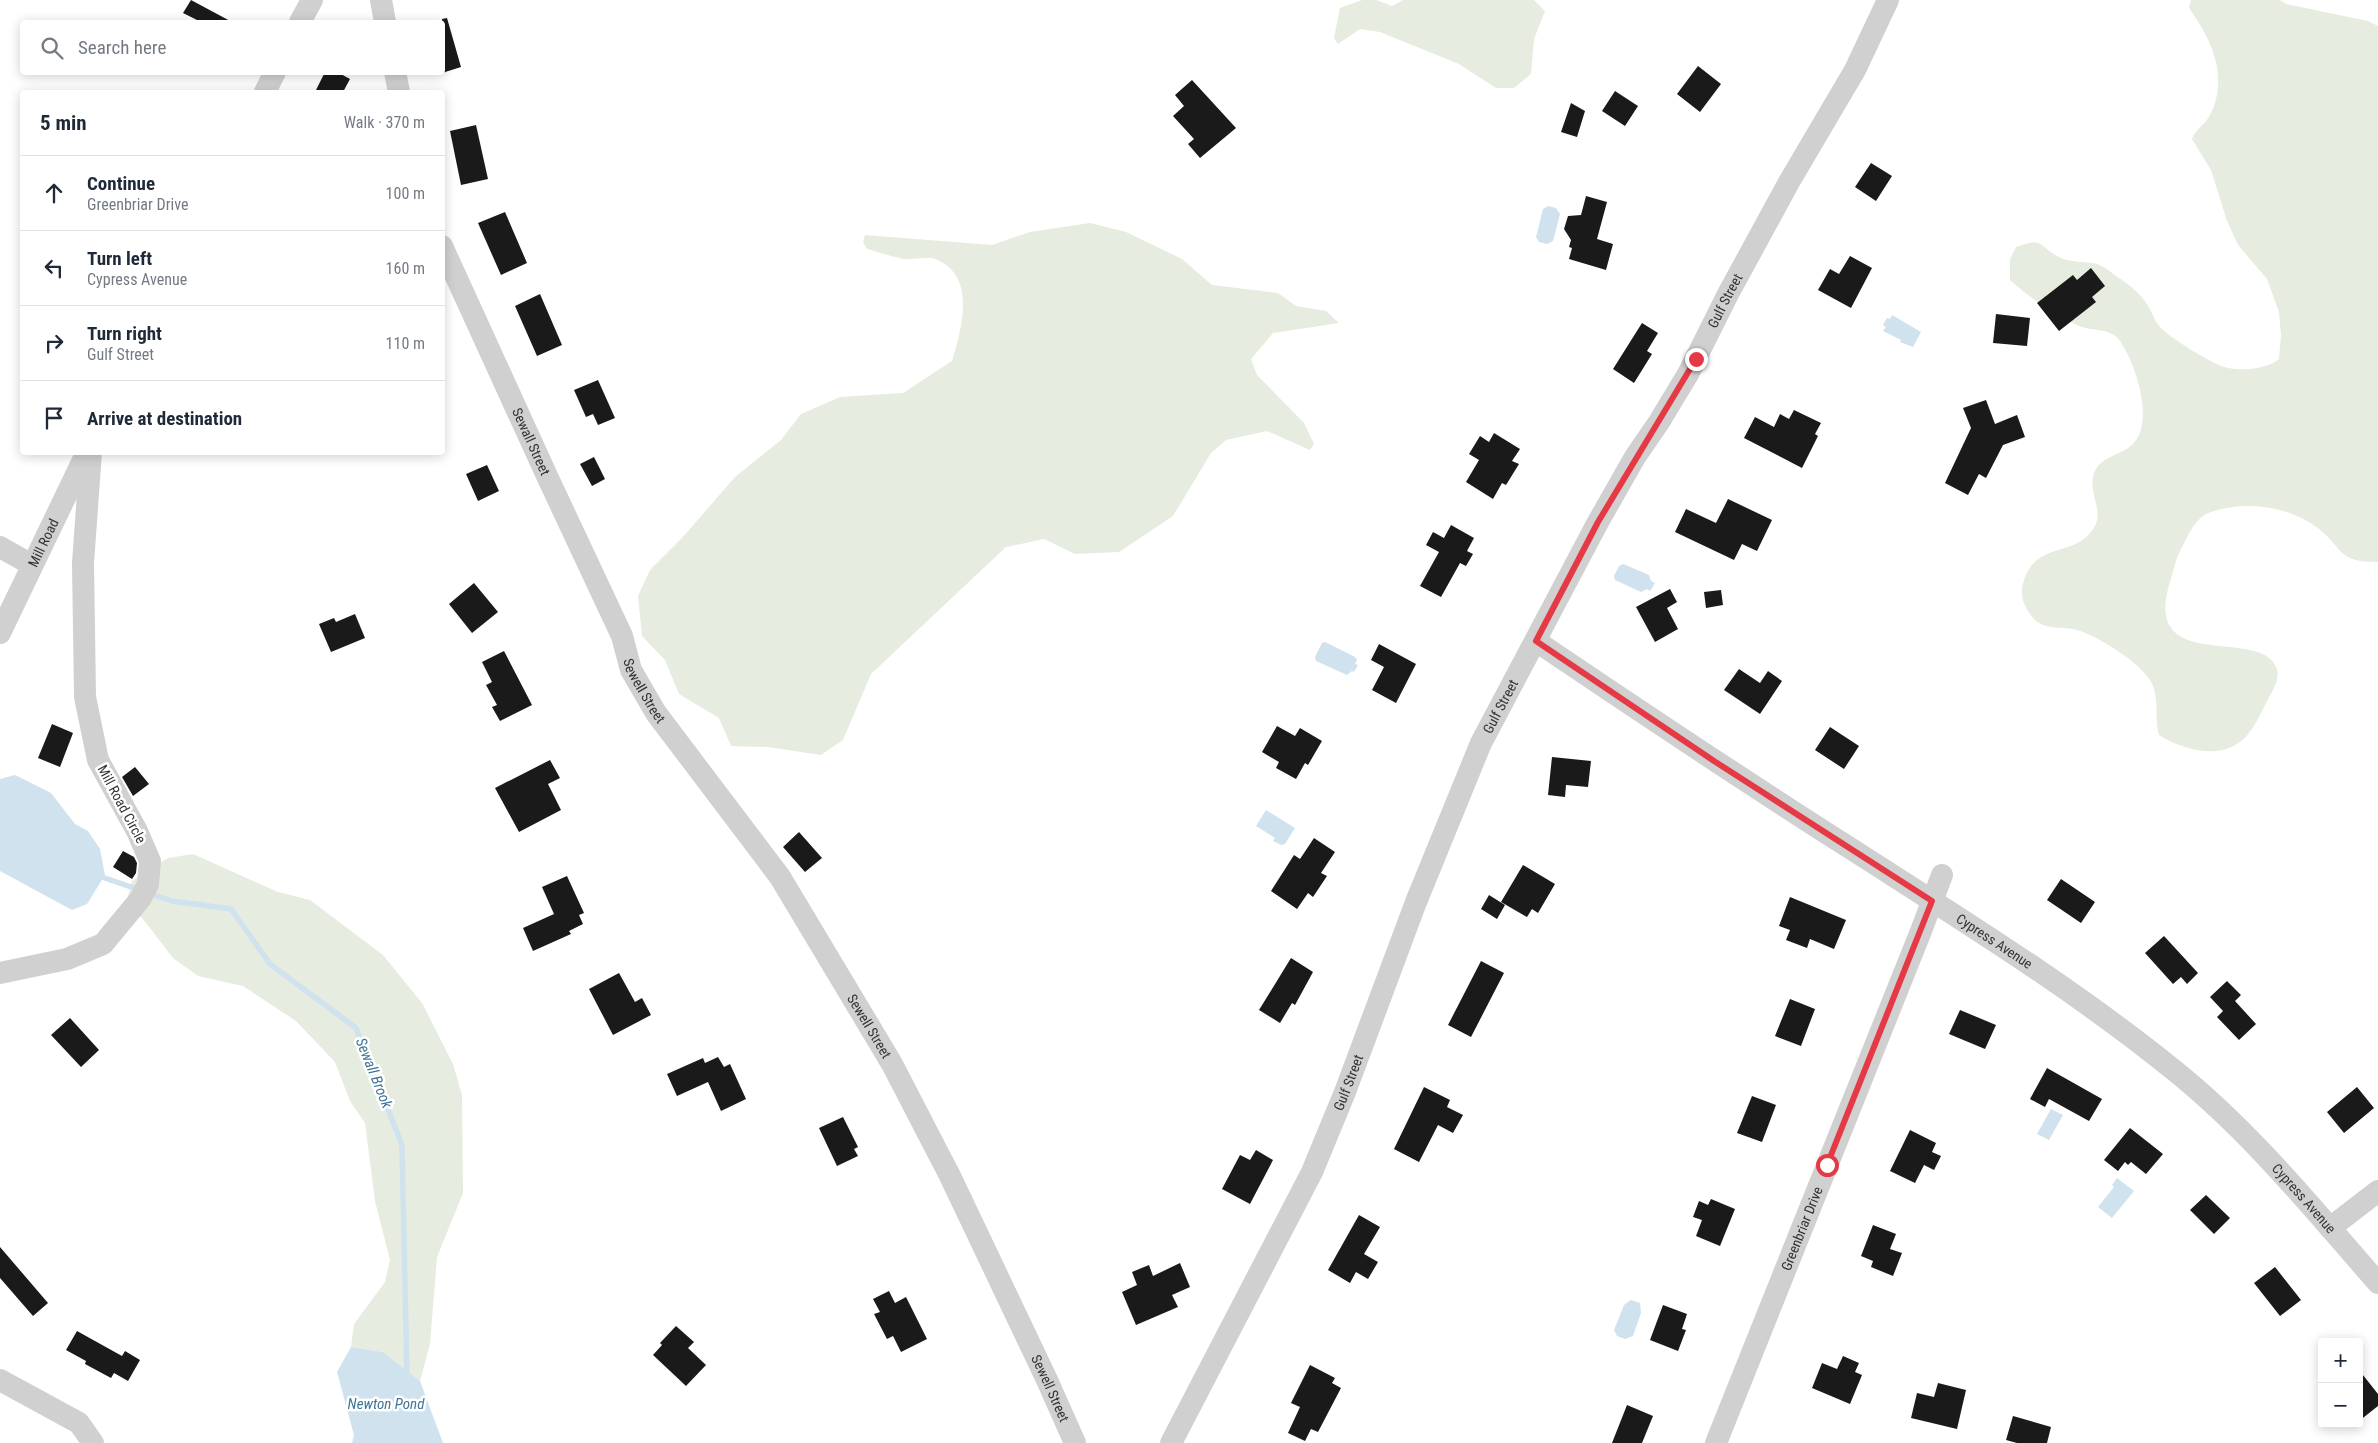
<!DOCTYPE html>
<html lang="en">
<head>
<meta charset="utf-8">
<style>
	body { margin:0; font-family:"Roboto Condensed",sans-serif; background:#f2f2f3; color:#1f2937 }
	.controls { position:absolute; right:15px; bottom:15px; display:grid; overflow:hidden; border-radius:5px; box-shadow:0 2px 12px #0003 }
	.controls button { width:45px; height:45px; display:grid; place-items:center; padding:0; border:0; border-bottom:1px solid #e0e1e3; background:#fff; color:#1f2937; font:25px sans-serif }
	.stop { position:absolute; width:15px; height:15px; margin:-11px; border:4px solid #e63946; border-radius:50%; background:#fff }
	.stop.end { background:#e63946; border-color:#fff; box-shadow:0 1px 5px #0008 }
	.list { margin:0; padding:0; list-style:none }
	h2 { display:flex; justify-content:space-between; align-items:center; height:65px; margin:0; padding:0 20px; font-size:21px }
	h2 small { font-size:16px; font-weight:400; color:#747a83 }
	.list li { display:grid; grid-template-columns:32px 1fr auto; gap:15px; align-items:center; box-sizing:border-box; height:75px; padding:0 20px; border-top:1px solid #e0e1e3 }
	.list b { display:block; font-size:19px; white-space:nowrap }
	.list p { margin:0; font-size:16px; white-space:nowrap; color:#747a83 }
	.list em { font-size:16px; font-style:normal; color:#747a83 }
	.icon { flex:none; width:28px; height:28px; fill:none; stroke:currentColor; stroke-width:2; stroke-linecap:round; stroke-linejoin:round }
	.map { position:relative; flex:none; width:2378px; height:1443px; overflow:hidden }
	.search { position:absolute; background:#fff; box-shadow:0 2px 12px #0003; left:20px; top:20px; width:425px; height:55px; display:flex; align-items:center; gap:12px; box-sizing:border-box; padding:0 18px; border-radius:5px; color:#747a83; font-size:19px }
	.panel { position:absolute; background:#fff; box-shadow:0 2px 12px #0003; left:20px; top:90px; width:425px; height:365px; border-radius:5px }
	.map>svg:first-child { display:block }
	.green { fill:#e6ecdf }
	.water { fill:#cfe2ee }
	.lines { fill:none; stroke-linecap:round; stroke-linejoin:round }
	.stream { stroke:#cfe2ee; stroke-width:5.5 }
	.building { fill:#1a1a1a }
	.minor { stroke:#d0d0d0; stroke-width:22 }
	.route { stroke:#e63946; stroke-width:6 }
	.labels { text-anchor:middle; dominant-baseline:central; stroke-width:5; stroke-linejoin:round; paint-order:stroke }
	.street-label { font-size:14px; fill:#333; stroke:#fff }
	.water-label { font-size:15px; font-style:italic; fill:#3f7597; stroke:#fff }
</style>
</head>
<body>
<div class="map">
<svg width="2378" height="1443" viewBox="0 0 2378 1443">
	<rect width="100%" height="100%" fill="#fff"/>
	<!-- green -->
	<path class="green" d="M1362,0H1376L1392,6L1403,0H1534L1545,11L1534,39L1531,74L1514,88H1496L1459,64L1380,32L1360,29L1338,44L1334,38L1340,8Z
		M2191,0H2280L2286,4L2368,21L2378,26V562C2337,562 2345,550 2319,529C2290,506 2246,500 2211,512C2195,517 2188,536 2181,549C2175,560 2173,573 2169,585C2143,676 2263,625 2277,669C2280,680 2272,692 2267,701C2260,715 2251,736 2237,744C2215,759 2179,748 2159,735C2154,717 2160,696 2150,680C2138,661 2094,633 2073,629C2062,627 2049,629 2039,623C2031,618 2023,605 2022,595C2021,589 2023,583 2025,577C2040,540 2078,558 2095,526C2104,509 2086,489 2095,471C2102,457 2116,456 2128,448C2158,429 2136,364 2120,341C2112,328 2091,331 2079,326C2054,315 2030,298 2010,280V259L2016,247C2044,237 2037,245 2059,257C2070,263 2085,261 2097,264C2103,266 2111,272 2116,276C2127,283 2140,293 2147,304C2152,311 2154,321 2160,327C2170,338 2215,366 2228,368C2243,371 2267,369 2279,359L2281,335L2279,312L2267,279L2238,245L2227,221L2211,170L2192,139C2195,130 2204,125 2209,117C2230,78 2212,40 2189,8Z
		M1090,223L1126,232L1182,259L1212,285L1278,293L1296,306L1326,311L1339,323L1273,333L1251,359L1257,375L1304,423L1314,444L1310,450L1267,431L1226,440L1211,453L1173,516L1119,552L1075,554L1044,539L1006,547L871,674L843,740L821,755L768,747L731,746L719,718L679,694L665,660L642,636L638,596L650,570L682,538L735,477L781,440L801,414L840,397L903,393L952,361C962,328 977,275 935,259C926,256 913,260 904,259C892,257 879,252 867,249L863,242L865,235L992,245L1030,232Z
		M193,854L278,892L310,900L383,955L422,1003L453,1064L462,1095L463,1193L437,1257L430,1344L420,1381L383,1352L351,1347L354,1324L385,1282L390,1260L375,1201L365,1123L350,1101L335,1062L296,1021L243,986L198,976L173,958L143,919L126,904L132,881L168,858Z"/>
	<!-- water -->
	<path class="water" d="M1548,206L1556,208L1560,214L1553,241L1547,244L1539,242L1536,237L1543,209Z
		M1892,315L1921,332L1913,347L1900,342L1901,340L1883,331L1886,327L1883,325L1887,318L1890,319Z
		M1623,564L1649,575L1651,581L1655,583L1650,591L1647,589L1641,592L1615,580L1614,576L1619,566Z
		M1325,642L1355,657L1357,660L1355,664L1358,665L1354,672L1352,671L1347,675L1316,661L1315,657L1322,643Z
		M15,775L51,793L75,824L88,831L100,849L105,875L87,904L72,910L0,871V779Z
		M1266,810L1295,828L1285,844L1281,845L1273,841L1275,838L1256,826Z
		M2051,1109L2063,1115L2049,1140L2037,1134Z
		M2117,1178L2134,1191L2112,1218L2098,1207L2114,1187L2112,1185Z
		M1631,1300L1640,1303L1641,1313L1633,1336L1625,1339L1617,1336L1614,1330L1624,1305Z
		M351,1347L383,1352L420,1381L443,1443H352L354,1435L337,1372Z"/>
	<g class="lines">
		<!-- stream -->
		<path class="stream" d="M96,875L140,890
			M148,893L172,901L231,909L270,964L356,1028L402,1145L407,1378"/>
	</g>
	<!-- building -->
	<path class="building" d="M191,0L232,22H201L183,13Z
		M447,18L461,67L442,73V19Z
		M1698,66L1721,84L1700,112L1677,94Z
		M325,72H337L350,79L343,92H315Z
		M1192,80L1236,128L1200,158L1188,144L1194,139L1173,116L1184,106L1175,95Z
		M1615,91L1638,106L1625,126L1602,111Z
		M1571,103L1585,111L1577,137L1561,132Z
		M476,125L488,179L461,185L450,131Z
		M1871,163L1892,176L1876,201L1855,187Z
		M1586,196L1607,202L1597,239L1613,244L1606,270L1569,259L1572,248L1569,247L1571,240L1564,229L1568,216L1581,215Z
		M505,212L527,263L501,275L478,223Z
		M1850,256L1872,268L1851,308L1818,290L1830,269L1839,274Z
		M2091,268L2105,286L2092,297L2096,302L2059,331L2037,303L2073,275L2077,280Z
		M540,294L562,345L537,356L515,306Z
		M1996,314L2030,318L2027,346L1993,343Z
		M1642,323L1658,333L1647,351L1652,354L1634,383L1613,369Z
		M598,380L615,418L598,425L593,414L586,417L574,390Z
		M1986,400L1995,424L2017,415L2025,437L2003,445L1986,478L1979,474L1968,495L1945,483L1971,428L1963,408Z
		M1794,410L1821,423L1815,434L1818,436L1802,468L1744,438L1755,417L1774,427L1780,414L1789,419Z
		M1494,433L1520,449L1512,461L1519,464L1506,485L1502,483L1493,499L1466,482L1479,460L1469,454L1480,436L1489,442Z
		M594,457L605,479L592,486L580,464Z
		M487,465L499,491L478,501L466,474Z
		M1728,499L1772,520L1757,551L1742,544L1734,560L1675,532L1686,509L1716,523Z
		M1451,525L1474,538L1467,551L1473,554L1466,566L1460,563L1441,597L1420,586L1439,552L1426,545L1433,532L1444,538Z
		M474,583L498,612L472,633L449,604Z
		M1670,589L1677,602L1667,608L1678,629L1655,642L1636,607Z
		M1721,590L1723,605L1706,608L1704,592Z
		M355,614L365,638L331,652L319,624L334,618L336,622Z
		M1379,644L1416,664L1396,703L1372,690L1384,667L1371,660Z
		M504,651L532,705L500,721L492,707L497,705L486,685L492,682L482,662Z
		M1739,669L1760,683L1768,671L1782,681L1760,714L1724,690Z
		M52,724L73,733L60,767L38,758Z
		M1277,726L1295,736L1300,728L1322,741L1308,765L1305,763L1296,779L1276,768L1279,762L1262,752Z
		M1830,727L1859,746L1844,769L1815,750Z
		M1552,757L1591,761L1588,787L1566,785L1565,797L1548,795Z
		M550,760L560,778L548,784L561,810L519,832L495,788Z
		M135,767L149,784L133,796L122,777Z
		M799,832L822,858L805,872L783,847Z
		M1314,838L1335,852L1321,873L1327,876L1313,897L1308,893L1297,909L1271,891L1294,855L1300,859Z
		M123,851L134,857L137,863L136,873L132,879L113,867Z
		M1523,865L1555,884L1538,913L1532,909L1527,917L1501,902Z
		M567,876L584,913L579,915L583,924L569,931L571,934L533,951L523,928L554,914L542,887Z
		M2061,879L2095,902L2081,923L2047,900Z
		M1489,895L1505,905L1497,919L1481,909Z
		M1790,897L1846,920L1834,949L1810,939L1807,948L1786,940L1790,930L1779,926Z
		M2164,936L2198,973L2187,984L2181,977L2173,984L2145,953Z
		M1291,958L1313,972L1295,1005L1292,1003L1280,1023L1259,1010Z
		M1481,961L1504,973L1471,1037L1448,1025Z
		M619,973L635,1002L642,998L651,1015L613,1035L589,989Z
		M2227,981L2241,995L2235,1001L2256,1024L2239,1040L2217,1017L2223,1011L2210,997Z
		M1790,999L1815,1009L1801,1046L1775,1036Z
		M1960,1010L1996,1025L1985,1049L1949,1034Z
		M70,1018L99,1050L81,1067L51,1035Z
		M718,1057L724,1067L730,1064L746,1099L721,1111L708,1082L677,1096L667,1074L703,1058L705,1063Z
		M2047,1068L2102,1099L2089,1121L2049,1099L2045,1107L2030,1099Z
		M1424,1087L1450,1100L1447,1107L1463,1115L1453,1133L1438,1125L1419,1162L1394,1149Z
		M2357,1087L2374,1108L2344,1133L2327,1112Z
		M1752,1096L1776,1105L1762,1142L1737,1133Z
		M843,1117L858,1147L854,1149L858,1156L837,1166L819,1128Z
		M2130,1128L2163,1154L2146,1174L2131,1162L2128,1165L2125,1162L2118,1171L2104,1160Z
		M1910,1130L1936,1143L1932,1152L1941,1156L1934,1170L1924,1165L1915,1183L1890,1171Z
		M1256,1150L1273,1160L1250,1204L1222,1189L1240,1155L1250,1160Z
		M2206,1195L2230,1218L2214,1234L2190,1210Z
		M1711,1199L1735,1209L1720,1246L1696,1236L1702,1220L1693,1217L1699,1201L1708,1205Z
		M1359,1215L1380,1227L1364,1254L1378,1262L1368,1279L1356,1272L1350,1283L1328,1270Z
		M1873,1225L1896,1234L1890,1249L1902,1253L1893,1276L1871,1267L1873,1261L1861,1256Z
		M0,1247L48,1303L33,1316L0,1278Z
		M1180,1263L1190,1287L1172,1295L1178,1307L1136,1325L1122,1292L1137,1285L1132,1272L1149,1265L1153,1276Z
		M2275,1267L2301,1300L2280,1316L2254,1283Z
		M889,1291L895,1303L906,1297L927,1339L901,1352L893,1336L887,1339L874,1314L880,1312L873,1299Z
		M1663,1305L1687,1314L1682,1329L1686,1330L1678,1351L1650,1340Z
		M676,1326L694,1342L688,1348L706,1365L686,1386L653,1355L662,1345L660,1343Z
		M77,1331L122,1356L125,1351L140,1360L128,1381L114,1373L111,1378L85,1364L86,1361L66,1350Z
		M1843,1356L1859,1363L1855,1372L1862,1375L1850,1404L1812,1388L1822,1363L1837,1369Z
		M1310,1365L1335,1378L1332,1383L1341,1388L1318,1432L1311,1429L1305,1441L1288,1433L1300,1407L1291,1403Z
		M2359,1370L2378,1394V1406L2359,1421Z
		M1938,1383L1966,1390L1957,1429L1911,1418L1917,1393L1934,1397Z
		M1627,1405L1653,1416L1642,1443H1612Z
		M2013,1416L2051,1427L2047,1443H2017L2006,1440Z"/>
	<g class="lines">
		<!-- minor -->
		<g class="minor">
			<path d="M381,0L385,22"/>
			<path d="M300,22L312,0"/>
			<path d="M395,72L399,92"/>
			<path d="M265,92L275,72"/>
			<path id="s1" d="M442,246L547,476L622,636L631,670L656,713L780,877L892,1064L950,1176L1047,1380L1075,1443"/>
			<path d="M0,547L32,565"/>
			<path id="s2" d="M0,633L85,456"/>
			<path id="s3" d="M1536,641C1641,712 1746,782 1853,850C1962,920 2074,989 2175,1071C2251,1132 2314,1210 2378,1283"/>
			<path d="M0,973L67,959L103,944L141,898L148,884L150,861L137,831L98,760L85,697L83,563L91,452"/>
			<path d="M2330,1228L2378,1191"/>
			<path d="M0,1380L79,1423L93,1443"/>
			<path id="s4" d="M1171,1443L1312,1172L1345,1092L1416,902L1481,743L1598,522L1635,457L1659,422L1688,374L1728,294L1789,182L1855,70L1888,0"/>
			<path id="s5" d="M1716,1443L1921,931L1942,875"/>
		</g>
	</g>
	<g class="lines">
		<!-- route -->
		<path class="route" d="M1696,359L1598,522L1536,641L1714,761L1932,901L1827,1165"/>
	</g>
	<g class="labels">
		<!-- street labels -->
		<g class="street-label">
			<text stroke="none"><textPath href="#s4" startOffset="1272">Gulf Street</textPath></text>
			<text stroke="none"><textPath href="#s1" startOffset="215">Sewall Street</textPath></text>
			<text stroke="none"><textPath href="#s2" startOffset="100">Mill Road</textPath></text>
			<text stroke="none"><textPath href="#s1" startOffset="489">Sewell Street</textPath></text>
			<text stroke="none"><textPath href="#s4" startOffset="808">Gulf Street</textPath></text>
			<text transform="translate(122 804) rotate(62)">Mill Road Circle</text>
			<text stroke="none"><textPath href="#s3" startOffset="548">Cypress Avenue</textPath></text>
			<text stroke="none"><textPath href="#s1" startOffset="894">Sewell Street</textPath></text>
			<text stroke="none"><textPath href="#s4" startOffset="402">Gulf Street</textPath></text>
			<text stroke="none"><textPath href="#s3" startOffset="952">Cypress Avenue</textPath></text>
			<text stroke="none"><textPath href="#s5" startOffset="231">Greenbriar Drive</textPath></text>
			<text stroke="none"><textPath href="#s1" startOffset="1299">Sewell Street</textPath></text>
		</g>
		<!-- water labels -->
		<g class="water-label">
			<text transform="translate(374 1073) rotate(68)">Sewall Brook</text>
			<text x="386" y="1404">Newton Pond</text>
		</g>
	</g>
</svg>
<div class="controls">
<button>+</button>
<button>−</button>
</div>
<div class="stop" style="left:1827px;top:1165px"></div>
<div class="stop end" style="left:1696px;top:359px"></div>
<div class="search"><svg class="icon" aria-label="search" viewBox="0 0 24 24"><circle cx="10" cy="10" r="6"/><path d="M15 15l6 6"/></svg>Search here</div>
<section class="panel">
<h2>5 min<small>Walk · 370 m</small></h2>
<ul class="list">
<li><svg class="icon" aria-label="ahead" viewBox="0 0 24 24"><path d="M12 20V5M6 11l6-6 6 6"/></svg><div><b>Continue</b><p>Greenbriar Drive</p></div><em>100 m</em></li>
<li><svg class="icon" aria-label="left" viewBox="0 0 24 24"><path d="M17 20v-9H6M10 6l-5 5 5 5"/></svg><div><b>Turn left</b><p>Cypress Avenue</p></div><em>160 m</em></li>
<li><svg class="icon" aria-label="right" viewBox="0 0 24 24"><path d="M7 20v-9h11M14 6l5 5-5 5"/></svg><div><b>Turn right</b><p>Gulf Street</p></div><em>110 m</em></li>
<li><svg class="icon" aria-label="arrive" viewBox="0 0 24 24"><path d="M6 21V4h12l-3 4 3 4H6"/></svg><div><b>Arrive at destination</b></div></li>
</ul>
</section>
</div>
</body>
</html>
